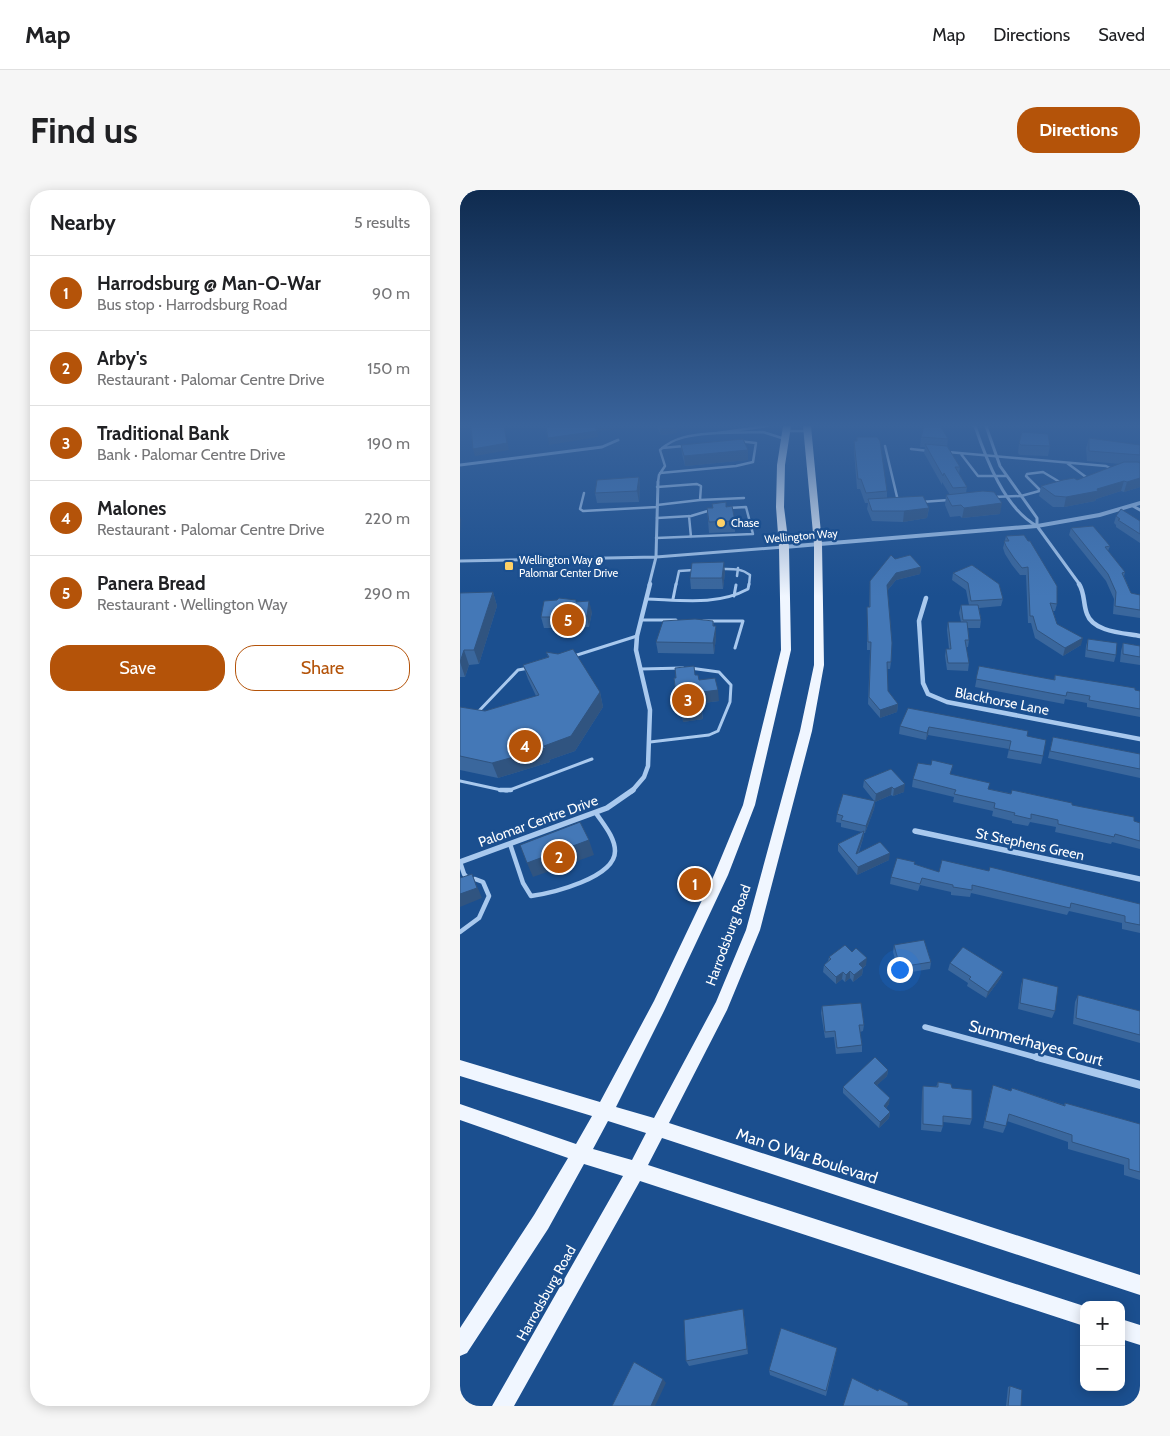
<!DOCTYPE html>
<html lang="en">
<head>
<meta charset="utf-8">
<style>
	body { margin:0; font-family:Cabin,sans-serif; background:#f6f6f6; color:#202124 }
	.controls { position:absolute; right:15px; bottom:15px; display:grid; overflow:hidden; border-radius:10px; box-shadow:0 2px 12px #0003 }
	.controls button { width:45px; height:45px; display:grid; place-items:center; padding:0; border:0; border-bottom:1px solid #e0e0e0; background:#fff; color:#202124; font:25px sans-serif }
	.you { position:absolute; left:439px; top:779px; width:18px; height:18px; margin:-12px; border:4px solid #fff; border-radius:50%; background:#1a73e8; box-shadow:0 0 0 8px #1a73e833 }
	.badge { display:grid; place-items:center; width:32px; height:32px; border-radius:50%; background:#b45309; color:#fff; font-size:16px; font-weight:700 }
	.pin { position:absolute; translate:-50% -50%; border:2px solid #fff; box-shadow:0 1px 5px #0006 }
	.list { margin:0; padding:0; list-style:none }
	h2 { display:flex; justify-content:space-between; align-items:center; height:65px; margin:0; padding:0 20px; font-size:21px }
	h2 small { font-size:16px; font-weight:400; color:#757577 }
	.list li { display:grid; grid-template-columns:32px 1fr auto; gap:15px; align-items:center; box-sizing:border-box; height:75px; padding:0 20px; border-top:1px solid #e0e0e0 }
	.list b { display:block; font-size:19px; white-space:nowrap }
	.list p { margin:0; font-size:16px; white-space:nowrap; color:#757577 }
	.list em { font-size:16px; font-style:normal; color:#757577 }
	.actions { display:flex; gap:10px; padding:15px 20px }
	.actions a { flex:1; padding:11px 0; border:1px solid #b45309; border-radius:20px; text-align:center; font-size:18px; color:#b45309 }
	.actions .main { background:#b45309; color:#fff }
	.map { position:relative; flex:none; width:680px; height:1216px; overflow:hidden; border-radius:20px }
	header { display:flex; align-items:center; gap:30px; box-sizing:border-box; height:70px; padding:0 25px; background:#fff; border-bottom:1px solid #e0e0e0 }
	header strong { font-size:24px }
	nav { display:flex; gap:28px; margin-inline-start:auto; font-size:18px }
	.intro { display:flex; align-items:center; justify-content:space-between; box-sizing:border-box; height:120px; padding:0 30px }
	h1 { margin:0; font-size:35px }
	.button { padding:12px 22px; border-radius:20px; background:#b45309; color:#fff; font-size:18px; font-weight:700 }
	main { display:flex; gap:30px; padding:0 30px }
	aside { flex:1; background:#fff; border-radius:20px; box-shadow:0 2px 12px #0003 }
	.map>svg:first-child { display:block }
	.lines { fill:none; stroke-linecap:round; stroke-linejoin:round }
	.service-far2 { stroke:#a9c9ee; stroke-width:2.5 }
	.service-far1 { stroke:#a9c9ee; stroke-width:3 }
	.service { stroke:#a9c9ee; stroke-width:4.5 }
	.minor-far3 { stroke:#a9c9ee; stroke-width:3 }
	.minor-far2 { stroke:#a9c9ee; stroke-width:4.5 }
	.minor-far1 { stroke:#a9c9ee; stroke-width:5.5 }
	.minor { stroke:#a9c9ee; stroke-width:8 }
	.tertiary { fill:#a9c9ee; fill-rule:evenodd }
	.primary { fill:#f0f6ff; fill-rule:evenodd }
	.wall { fill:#3a679d }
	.shaded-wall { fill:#305480 }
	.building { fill:#4478b7; stroke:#305480 }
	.poi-dot { fill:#ffd166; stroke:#1b4f8f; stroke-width:2 }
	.labels { text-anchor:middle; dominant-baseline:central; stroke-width:5; stroke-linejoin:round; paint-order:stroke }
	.far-poi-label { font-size:11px; fill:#fff; stroke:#1b4f8f; text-anchor:start }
	.far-street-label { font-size:11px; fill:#fff; stroke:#1b4f8f }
	.street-label { font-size:14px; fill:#fff; stroke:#1b4f8f }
	.near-street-label { font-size:16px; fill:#fff; stroke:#1b4f8f }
</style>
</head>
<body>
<header>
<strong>Map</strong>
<nav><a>Map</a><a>Directions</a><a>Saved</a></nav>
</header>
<div class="intro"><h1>Find us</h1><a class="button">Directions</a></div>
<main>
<aside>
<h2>Nearby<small>5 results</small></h2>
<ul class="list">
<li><span class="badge">1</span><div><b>Harrodsburg @ Man-O-War</b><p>Bus stop · Harrodsburg Road</p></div><em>90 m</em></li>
<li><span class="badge">2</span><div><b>Arby's</b><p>Restaurant · Palomar Centre Drive</p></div><em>150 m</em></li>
<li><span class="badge">3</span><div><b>Traditional Bank</b><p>Bank · Palomar Centre Drive</p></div><em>190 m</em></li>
<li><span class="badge">4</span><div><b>Malones</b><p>Restaurant · Palomar Centre Drive</p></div><em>220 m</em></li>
<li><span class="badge">5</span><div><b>Panera Bread</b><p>Restaurant · Wellington Way</p></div><em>290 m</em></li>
</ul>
<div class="actions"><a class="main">Save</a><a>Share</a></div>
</aside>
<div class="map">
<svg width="680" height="1216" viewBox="0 0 680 1216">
	<rect width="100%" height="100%" fill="#1b4f8f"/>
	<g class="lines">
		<!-- service-far2 -->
		<path class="service-far2" d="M307,236L257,243L303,242L325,249
			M327,241H348
			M425,256L438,311
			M202,258L224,256
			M451,259L469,261
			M488,262L646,276L654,280
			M501,264L518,286H546
			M607,273L630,290
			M200,283L276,276L293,272L296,253L278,251
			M198,292L199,285L205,276L200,260C216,245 236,245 257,243
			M197,297L237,294L241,296L240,310L197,315
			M581,301L566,286L567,284L583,282L603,294
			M124,303L120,319L123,321L197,317
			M533,307L561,306L583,300
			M240,310L284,308
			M461,312L489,310
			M229,326L231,347
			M197,328L231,326L251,320
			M196,348L293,344L286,317L268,318
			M261,379C272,379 281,378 290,385L289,395
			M277,386L278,378
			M216,395L219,381L234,380"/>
		<!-- service-far1 -->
		<path class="service-far1" d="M274,406L276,395
			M186,409C220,410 257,416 288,399L289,394
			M213,409L216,394
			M181,430H216
			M243,431H283L275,458
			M114,466L177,446
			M181,479L223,478
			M17,523L58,480L69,478
			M190,552L249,545L258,541L270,512L271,495L259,482L230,478
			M0,591L46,601
			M47,601L132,569"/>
		<!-- service -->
		<path class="service" d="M40,600H51
			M50,654L63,693L71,706C92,703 155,688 155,661C155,647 143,634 136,623
			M0,672L4,684L9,690L15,689L23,692L29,706L19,728L0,742"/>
		<!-- minor-far3 -->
		<path class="minor-far3" d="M515,236C526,269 545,319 577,336
			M526,236L540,276L577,328V336
			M0,275L142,257L158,250
			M673,316L680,320
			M577,336L620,395
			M0,371L196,367L324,357
			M189,395L196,367L198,292"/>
		<!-- minor-far2 -->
		<path class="minor-far2" d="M619,394C625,403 623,414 627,424C633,442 664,443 680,446
			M466,408L459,431L463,493L468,504L487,512L680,549
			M172,601L184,587L188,576L190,520L176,460L177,446L190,394"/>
		<!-- minor-far1 -->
		<path class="minor-far1" d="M455,641L680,689
			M0,672L147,618L173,600
			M465,837L582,869"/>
		<!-- minor -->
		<path class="minor" d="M577,867L680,895"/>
		<!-- tertiary -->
		<path class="tertiary" d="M680,311V315L640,327L577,338L324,359L321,357L324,355L577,334L639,323Z"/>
		<!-- primary -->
		<path class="primary" d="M323,236H331L325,275L324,317L329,357L331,460L295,615L268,685L204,821L156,917L194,928L256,812L286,740L340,541L354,475V354L343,236H351L362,354L364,475L352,541L300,740L267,820L209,933L680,1085V1105L202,948L188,975L624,1116V1136L180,991L54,1216H32L163,986L124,974L88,1039L7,1163L0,1166V1138L74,1025L108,968L0,930V914L116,954L132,926L0,886V870L140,912L194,811L254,685L283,615L321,460L319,357L316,317L317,275ZM148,931L186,943L172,970L133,959Z
			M661,1129L680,1135V1155L661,1149Z"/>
	</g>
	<!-- wall -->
	<path class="wall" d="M197,236H216L217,243L201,245Z
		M481,237L488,249L487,256L500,277L499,284L507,297L506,303L540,324L502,328L500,326L490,327L485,315L486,305H490L482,292V295L464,263L465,257H460L461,247Z
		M397,247L427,301V308L469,318L467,328L443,332L412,331L407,319L408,313H405L400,299H397L394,261V251H396Z
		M629,248L680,255V270L679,273H680V297L664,302L661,301L636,309L635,311L604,317H593L579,306L581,296L617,290L660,274L627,271L626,258Z
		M559,253L590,256L588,266L560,265L558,263Z
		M221,255L288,270L225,276L222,264Z
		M179,287L180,298L179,312L137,313L135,303Z
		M266,317L275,331V342L249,343L247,318Z
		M656,326L680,331V353L656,337V335L654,333Z
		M611,338L650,356L648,361L665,382L664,386L671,403L680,405V428L653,424L654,409L646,391L609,345Z
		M546,346L597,414L595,421H593L597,434L621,455L603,466L575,448L571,433H568L566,385H560L552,375L545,364L543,358Z
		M435,369L461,377L460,384L436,390L427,401L431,472L430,479H427L428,501L438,514L437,522L420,528L408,514L410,460H407V417H409L410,391Z
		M265,382L263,399H231L230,388Z
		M493,383L543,409L541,416L519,418L521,430L520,438H508L509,450L508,457H506L509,473L508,481L487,480L485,466L486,459H489L487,440L488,432H501L499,423L501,415H509L506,400L492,390Z
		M33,402L37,416L19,474L9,475L5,487H0V403Z
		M117,412L132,422L129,437H111L110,441H93L92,438H84L81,427Z
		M253,431L254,436H256V447L254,464L198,463L196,452Z
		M628,449L656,465L654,472L625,467L626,456Z
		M663,453L680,456V475L660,472L661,461Z
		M86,462L140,502L143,517L115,561L89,570L90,572L38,588L0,580V517L25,521L76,506L68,489L63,475L88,467Z
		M519,476L594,490L595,485L680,501V527L627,517V513L605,509L604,514L515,497Z
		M215,478L235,485L239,490L259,511L243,513L244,519H242L243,529L223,532L222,523H219L216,507L214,488H216Z
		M448,518L567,546L583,566L581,574L547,568L549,559L468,545L466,550L439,544L440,536Z
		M593,547L680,564V588L588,568Z
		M471,575L491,584L528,599L612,615L680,633V659L652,652L651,654L595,642L596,637L570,632L568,636L552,633V631L532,626L533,621L493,612L494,607L452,597L453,589Z
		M431,579L444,602L433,606L431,605L415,612L403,597L404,590Z
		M415,611L414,619L405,643H404L403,649L399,662L429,670L397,685L378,661V654L402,642L381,637V633L376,632L377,624Z
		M454,674L479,682L529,681L680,714V743L662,739V733L609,721L607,725L511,703L510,707L491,705V702L460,695L458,701L430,694L431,687Z
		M434,755L471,772L470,779L439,784L433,762Z
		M369,767L406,775L403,778L402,785L393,792L390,788L385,792L382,789L376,794L363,782L364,775L368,771Z
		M490,773L543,782L540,789L526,808L507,796L508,793L488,780Z
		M563,788L595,821L592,828L558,819L561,795Z
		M618,805L680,821V853L613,834L615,812Z
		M362,816L404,835L403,841L400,842L402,855V862L376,864L374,847L365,848L361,823Z
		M428,880L427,886L417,895L429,914L426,918L430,922L429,928L419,938L383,903V897Z
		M478,892L492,898L512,929L510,935L483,932V936L481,942L461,940L462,902L463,896L476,897Z
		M533,895L551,901L552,898L604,915L605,913L680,934V990L664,985V975L608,959V952L547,931L546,936L543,943L523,938L531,902Z
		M284,1125L288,1164L229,1176L226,1171Z
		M377,1158L366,1206L310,1185L309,1180Z
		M550,1196L561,1216H546L548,1197Z"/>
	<!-- shaded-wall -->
	<path class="shaded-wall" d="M44,236L49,260L15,266L13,259Z
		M135,236H163V238L137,242L138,247L89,255L88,248Z
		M217,237V243L201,245L200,239Z
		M288,260V270L225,276L224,266Z
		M179,287L180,298L179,312L177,301Z
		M680,288V297L664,302L667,292Z
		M664,291L661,301L636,309L635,311L604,317L606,307Z
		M542,313L540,324L502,328L504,318Z
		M469,318L467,328L443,332L444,321Z
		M0,326L1,330L0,344Z
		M264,372L265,382L263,399L262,388Z
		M461,377L460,384L436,390L426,402L427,395L436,383Z
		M33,402L37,416L19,474L14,460Z
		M129,411L132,422L129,437L127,426Z
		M108,426L111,437L110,441L107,430Z
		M256,436V447L254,464L253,453Z
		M623,448L621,455L603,466L605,458Z
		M4,460L9,475L5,487L0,472Z
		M258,500L259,511L243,513L242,502Z
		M140,502L143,517L115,561L89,570L90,572L38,588L32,573L84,556Z
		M220,511L222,523H219L217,512Z
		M438,514L437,522L420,528V520Z
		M241,518L243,529L223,532L222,521Z
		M469,537L468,545L466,550L467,543Z
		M445,594L444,602L433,606L434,599Z
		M432,597L431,605L415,612L416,604Z
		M415,611L414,619L405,643L406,636Z
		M404,641L403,649L395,671L396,664Z
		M129,650L134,665L73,687L67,673Z
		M430,663L429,670L397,685L398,677Z
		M12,684L22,708L0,717V704Z
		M407,768L406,775L403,778L402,785L393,792L394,785L399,774Z
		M390,781V788L385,792L386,785Z
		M383,782L382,789L376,794V787Z
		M543,782L540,789L526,808L528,802Z
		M428,880L427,886L413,899L414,893Z
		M430,908L429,914L423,922L424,916Z
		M430,922L429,928L419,938L420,932Z
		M283,1119L284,1125L288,1164L287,1159Z
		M203,1189L206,1193L195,1216H191Z"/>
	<!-- building -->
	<path class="building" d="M11,236H44L47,253L13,259Z
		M89,236H135L137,241L88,248L86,237H90Z
		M199,236H216L217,237L200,239Z
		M464,236H481V237L488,249L461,247Z
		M562,242L588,244L590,256L561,255L559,253Z
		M397,247H417L420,251L427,301L406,303L401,289H398L394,251H397Z
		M629,248L680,255V265L629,261Z
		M283,249L288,260L224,266L221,255Z
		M465,254L487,256L500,277H495L507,297L493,298L484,283L483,286Z
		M664,272H678L680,273V288L667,292L664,291L637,299L638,301L606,307L595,306L581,296L603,290L614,288L617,290Z
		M179,287L177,301L135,303L137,290Z
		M523,301L534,302L542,313L504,318L501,315L492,316L486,305Z
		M463,306L469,318L444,321H412L408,309Z
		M266,312V317L272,316L275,331L249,332L247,318H253L252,314Z
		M661,319L680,331V344L658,330L660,329L656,326Z
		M633,336L650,356L645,357L665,382L662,383L671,403L680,405V420L655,416L656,402L648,384L611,338Z
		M564,345L568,351H570L597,396V414L590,413L597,434L623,448L605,458L577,440L573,426H570L568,377L562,378L554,368L546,356L544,351H549L546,346Z
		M431,365L435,369L450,365L461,377L436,383L427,395L432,453L431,472H427L428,501L438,514L420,520L409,507L411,452H408L407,417H410V391Z
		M264,372L262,388H230L232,373Z
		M512,375L539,394L543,409L511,411L508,393L493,383Z
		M33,402L14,460H4L0,472V403Z
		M99,408L116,410V412L129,411L127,426H108L107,430H90L91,427H81L84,411L97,410Z
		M501,415H518L521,430H503Z
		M235,429L253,431V436H256L253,453L196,452L203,431Z
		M488,432H507L509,450H505L509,473H488L486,459H491Z
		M628,449L657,453L656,465L627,460Z
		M663,453L680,456V467L663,464Z
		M113,459L140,502L111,546L84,556L86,558L32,573L0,566V517L25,521L79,505L63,475L89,467L86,462L98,464Z
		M234,476L235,485H238L239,490L255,488L258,500L242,502L243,508H239L241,518L222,521L220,511L217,512L214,488H216L215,478Z
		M519,476L595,490V485L675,498V500L680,501V519L629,510L630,506L607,502L606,506L516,489Z
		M448,518L568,541L567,546L586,550L583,566L549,560L551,551L469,537L467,543L440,536Z
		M593,547L680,564V579L590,561Z
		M472,570L493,575L490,584L530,593L528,599L551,604L552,600L612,613V615L674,627V631L680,633V651L655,644L654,647L598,634V630L571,624V629L554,625L555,623L534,618L535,613L494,604L496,600L453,589L458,573L471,575Z
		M431,579L445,594L434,599L432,597L416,604L404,590Z
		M383,604L415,611L406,636L381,630L383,626L377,624Z
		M120,632L129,650L67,673L60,655Z
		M404,641L396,664L420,652L430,663L398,677L378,654Z
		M437,668L455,672L454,674L479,682L482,670L529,681L530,677L680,714V735L665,732V726L611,713L610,718L512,695V700L493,697V695L462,688L460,694L431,687Z
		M12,684L17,698L0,704V688Z
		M464,750L471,772L440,777L434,755Z
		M385,755L392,762L396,758L407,768L399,774L403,778L394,785L390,781L386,785L383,782L376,787L364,775L371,769L369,767Z
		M503,757L543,782L528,802L509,789L511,787L490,773Z
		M563,788L598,797L595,821L560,813Z
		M618,805L680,821V845L616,828Z
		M401,813L404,835H399L402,855L377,858L375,841L365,842L362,816Z
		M415,867L428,880L414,893L430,908L424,916L430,922L420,932L383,897Z
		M478,892L491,894L492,898L512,900V929L483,926V936L463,934V896L478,897Z
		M533,895L551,901L552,898L605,916V913L680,934V982L669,979V969L612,952V945L549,924L546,936L525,931Z
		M283,1119L287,1159L226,1171L224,1130Z
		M321,1138L377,1158L366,1201L309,1180Z
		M174,1172L203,1189L191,1216H152Z
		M392,1188L418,1201L419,1199L448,1213V1216H383Z
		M550,1196L562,1200L561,1216H548Z"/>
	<!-- sky -->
	<linearGradient id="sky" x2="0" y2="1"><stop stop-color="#0f2b4f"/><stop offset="0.58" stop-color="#39639b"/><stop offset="1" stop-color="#39639b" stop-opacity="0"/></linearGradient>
	<rect width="680" height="406" fill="url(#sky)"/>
	<!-- markers -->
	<g class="poi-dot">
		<circle cx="261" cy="333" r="5"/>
		<rect x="44" y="371" width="10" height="10" rx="2.5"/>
	</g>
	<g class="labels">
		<!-- far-poi labels -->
		<g class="far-poi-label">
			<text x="271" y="333">Chase</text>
			<text x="59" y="370">Wellington Way @<tspan x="59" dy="13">Palomar Center Drive</tspan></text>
		</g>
		<!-- far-street labels -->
		<g class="far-street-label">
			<text transform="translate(341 346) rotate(-5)">Wellington Way</text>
		</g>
		<!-- street labels -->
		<g class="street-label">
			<text transform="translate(542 511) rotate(11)">Blackhorse Lane</text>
			<text transform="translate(78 631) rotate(-20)">Palomar Centre Drive</text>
			<text transform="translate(570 654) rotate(12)">St Stephens Green</text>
			<text transform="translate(268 745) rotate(-70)">Harrodsburg Road</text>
			<text transform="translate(86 1103) rotate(-61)">Harrodsburg Road</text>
		</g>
		<!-- near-street labels -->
		<g class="near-street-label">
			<text transform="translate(576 853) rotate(15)">Summerhayes Court</text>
			<text transform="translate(347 966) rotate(18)">Man O War Boulevard</text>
		</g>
	</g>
</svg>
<div class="controls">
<button>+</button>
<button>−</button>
</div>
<div class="you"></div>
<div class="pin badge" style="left:235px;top:694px">1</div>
<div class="pin badge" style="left:99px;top:667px">2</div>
<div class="pin badge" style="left:228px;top:510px">3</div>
<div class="pin badge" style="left:65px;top:556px">4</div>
<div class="pin badge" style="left:108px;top:430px">5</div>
</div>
</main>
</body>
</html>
